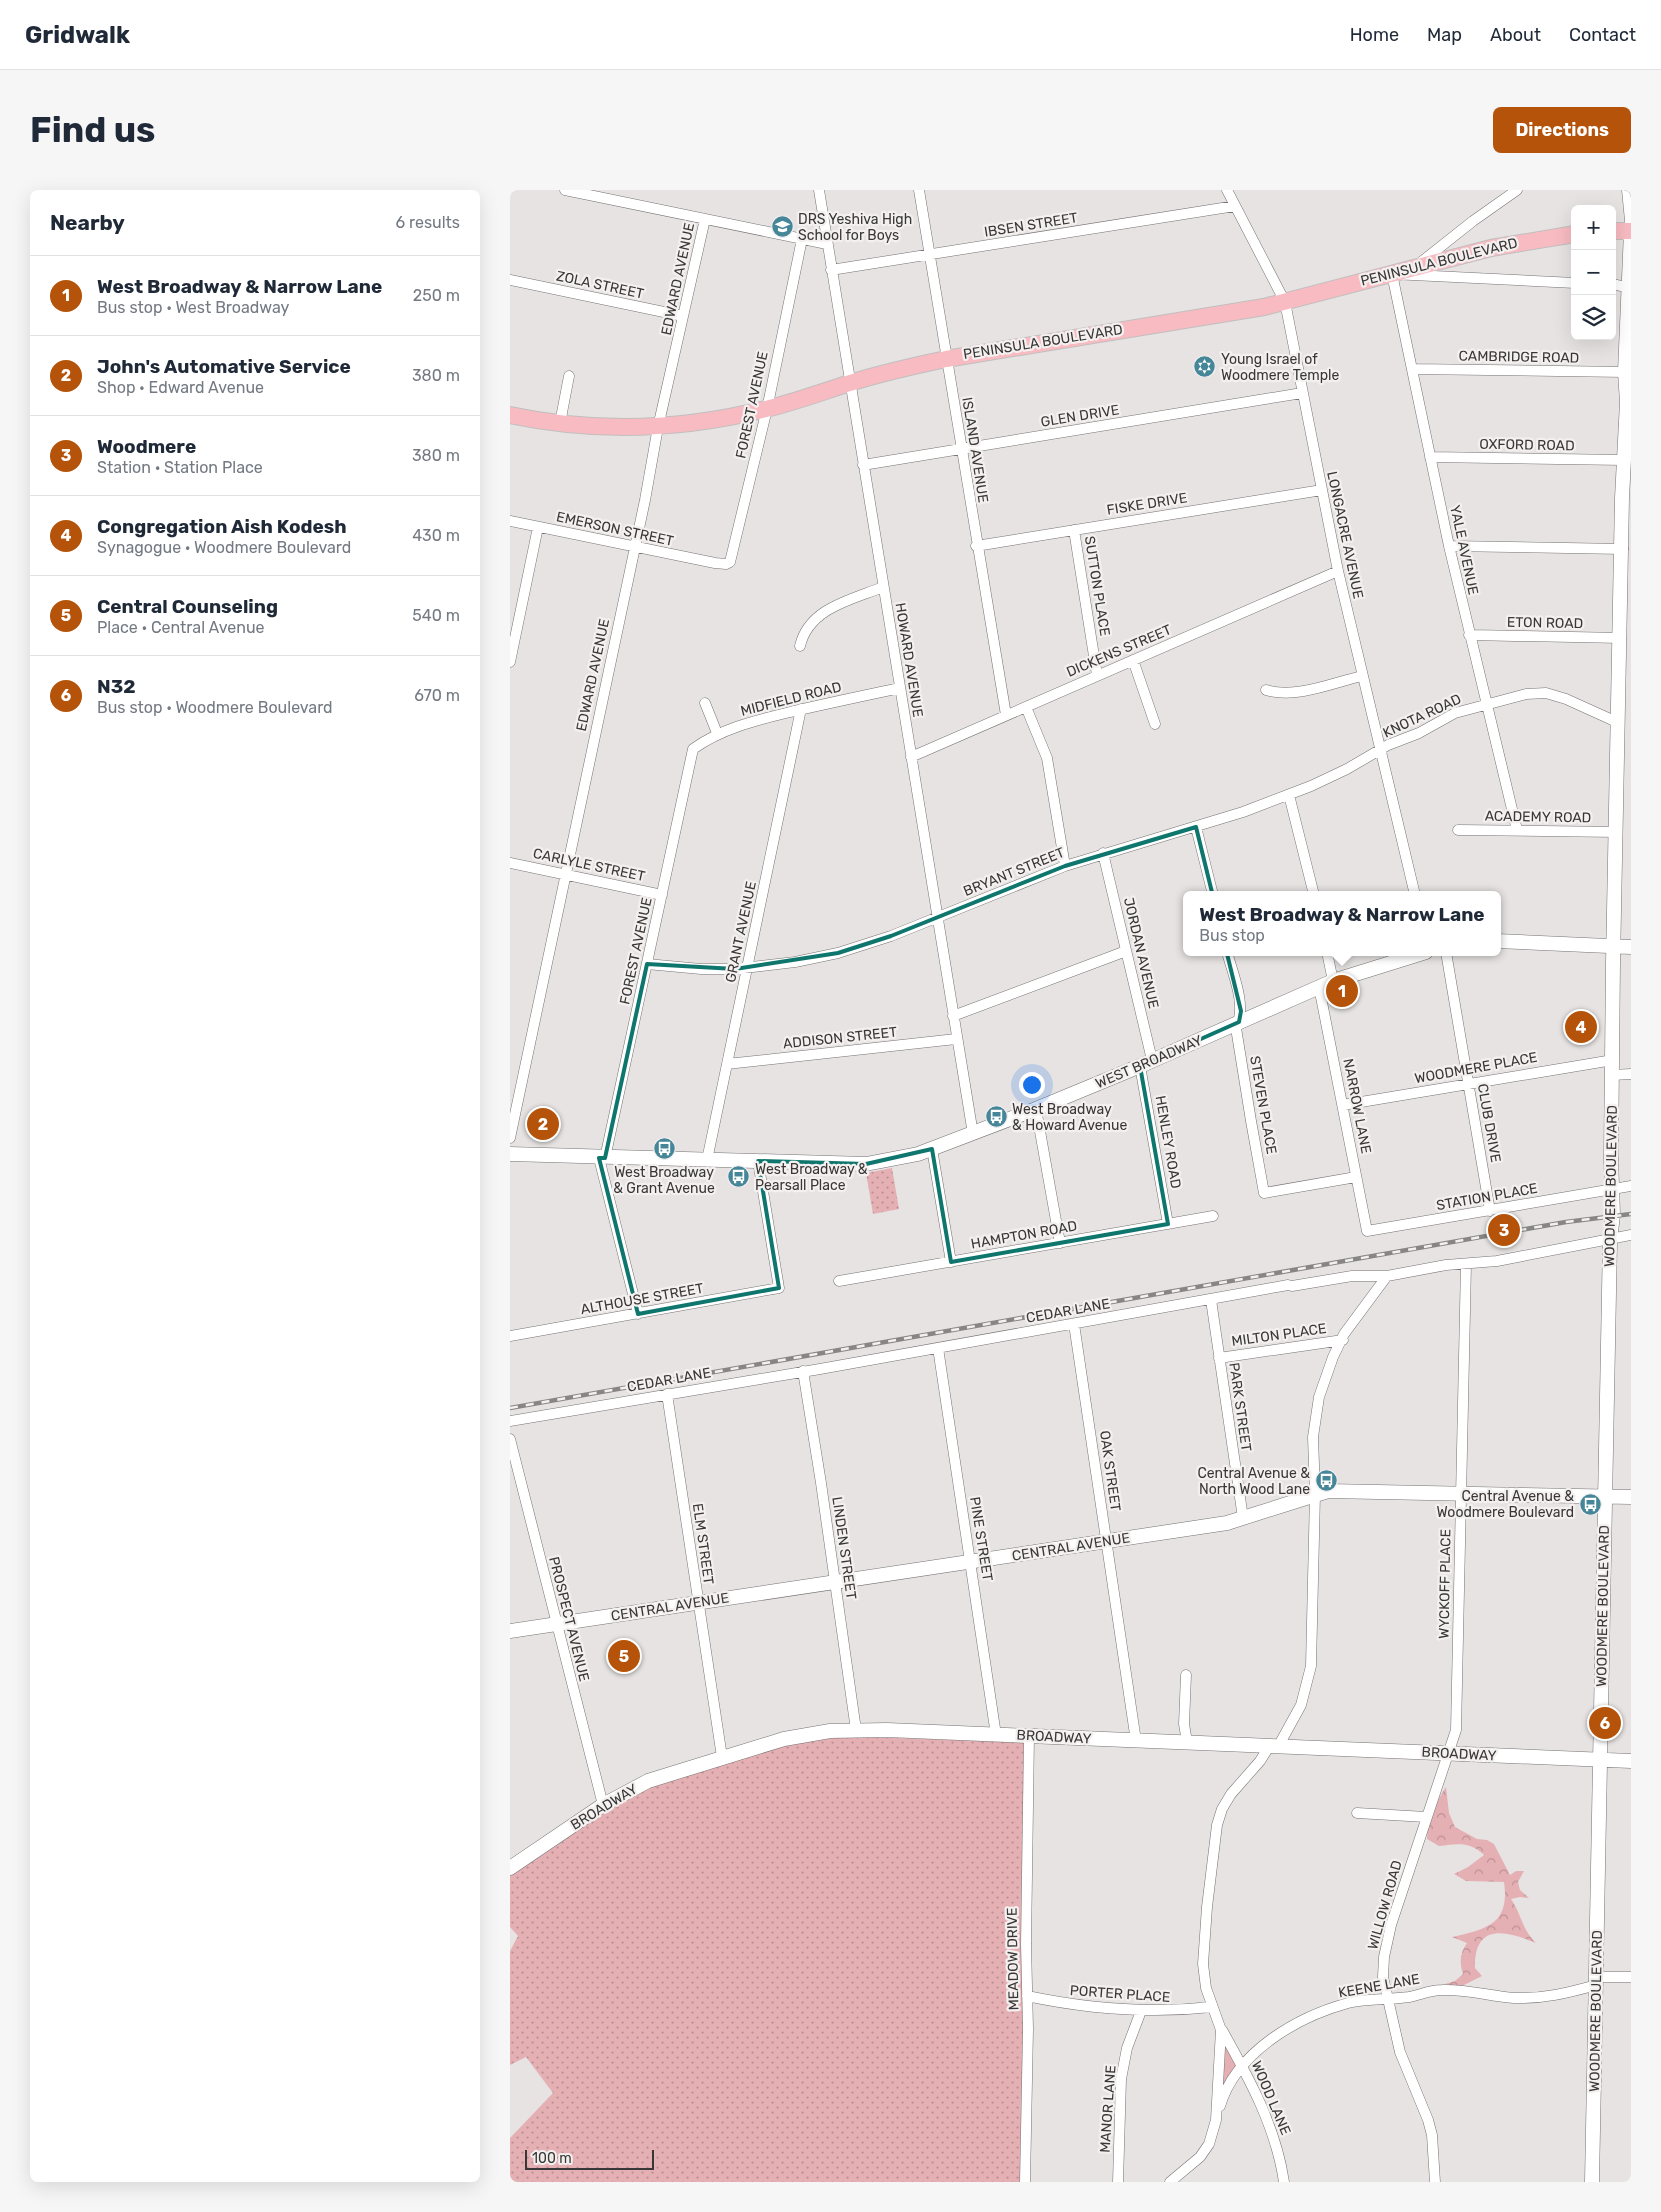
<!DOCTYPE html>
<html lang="en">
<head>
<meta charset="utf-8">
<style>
	body { margin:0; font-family:Rubik,sans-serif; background:#f6f6f7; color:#1f2937 }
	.controls { position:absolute; right:15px; top:15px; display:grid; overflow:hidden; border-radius:8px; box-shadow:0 5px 20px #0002 }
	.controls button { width:45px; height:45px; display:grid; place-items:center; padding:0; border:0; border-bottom:1px solid #e0e1e3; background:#fff; color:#1f2937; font:25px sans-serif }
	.scale { position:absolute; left:15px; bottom:12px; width:129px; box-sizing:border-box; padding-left:5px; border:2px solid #393737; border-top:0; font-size:14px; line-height:18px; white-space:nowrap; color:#393737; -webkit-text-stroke:4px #f5f0f0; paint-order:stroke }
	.you { position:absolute; left:521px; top:894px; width:18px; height:18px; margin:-12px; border:4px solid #fff; border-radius:50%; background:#1a73e8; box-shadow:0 0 0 8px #1a73e833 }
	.badge { display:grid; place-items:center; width:32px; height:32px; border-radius:50%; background:#b45309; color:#fff; font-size:16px; font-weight:700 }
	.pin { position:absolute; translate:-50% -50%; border:2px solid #fff; box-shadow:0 1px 5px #0006 }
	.popup { position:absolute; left:673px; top:701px; width:318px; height:65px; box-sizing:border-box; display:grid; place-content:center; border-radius:8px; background:#fff; filter:drop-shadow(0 1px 4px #0005); font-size:16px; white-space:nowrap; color:#747a83 }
	.popup b { font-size:19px; color:#1f2937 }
	.popup::after { content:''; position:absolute; left:50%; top:100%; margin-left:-10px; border:10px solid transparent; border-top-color:#fff }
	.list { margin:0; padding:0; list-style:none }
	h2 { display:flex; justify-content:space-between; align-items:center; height:65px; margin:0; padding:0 20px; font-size:21px }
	h2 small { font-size:16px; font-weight:400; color:#747a83 }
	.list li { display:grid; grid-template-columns:32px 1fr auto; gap:15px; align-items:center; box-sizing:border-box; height:80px; padding:0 20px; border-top:1px solid #e0e1e3 }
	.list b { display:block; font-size:19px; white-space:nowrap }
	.list p { margin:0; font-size:16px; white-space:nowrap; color:#747a83 }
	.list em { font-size:16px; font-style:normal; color:#747a83 }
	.icon { flex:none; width:28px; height:28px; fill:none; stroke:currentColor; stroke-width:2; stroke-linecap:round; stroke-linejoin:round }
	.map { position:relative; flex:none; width:1121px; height:1992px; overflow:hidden; border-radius:8px }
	header { display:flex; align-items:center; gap:30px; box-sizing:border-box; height:70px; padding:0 25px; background:#fff; border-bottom:1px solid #e0e1e3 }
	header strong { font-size:24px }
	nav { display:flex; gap:28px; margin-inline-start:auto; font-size:18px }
	.intro { display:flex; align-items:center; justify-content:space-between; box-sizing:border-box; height:120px; padding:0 30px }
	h1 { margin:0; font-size:35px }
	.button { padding:12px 22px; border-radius:8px; background:#b45309; color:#fff; font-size:18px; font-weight:700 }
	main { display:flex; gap:30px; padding:0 30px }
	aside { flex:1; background:#fff; border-radius:8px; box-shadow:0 5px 20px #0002 }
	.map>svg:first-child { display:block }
	.grass { fill:url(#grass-dots) }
	.forest { fill:url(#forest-crowns) }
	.green { fill:#e5b0b4 }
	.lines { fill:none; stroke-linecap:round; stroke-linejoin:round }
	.street-casing { stroke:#767272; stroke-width:11 }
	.secondary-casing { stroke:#767272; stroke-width:15 }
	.primary-casing { stroke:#c0bfbf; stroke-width:18 }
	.street { stroke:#fff; stroke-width:10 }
	.secondary { stroke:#fff; stroke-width:14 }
	.primary { stroke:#f8bbc2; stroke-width:16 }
	.rail-casing { stroke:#888585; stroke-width:4.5 }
	.rail { stroke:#f5f0f0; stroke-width:2.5; stroke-dasharray:8; stroke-linecap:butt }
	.marked { fill:none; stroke:#0f766e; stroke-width:4; stroke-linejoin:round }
	.labels { text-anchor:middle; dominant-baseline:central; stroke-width:4.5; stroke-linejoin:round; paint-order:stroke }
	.poi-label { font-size:14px; fill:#393737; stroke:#f5f0f0; text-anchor:start }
	.street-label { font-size:14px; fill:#393737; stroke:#f5f0f0 }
</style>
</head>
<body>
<header>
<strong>Gridwalk</strong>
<nav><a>Home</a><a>Map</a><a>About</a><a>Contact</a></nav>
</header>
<div class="intro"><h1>Find us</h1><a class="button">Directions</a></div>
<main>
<aside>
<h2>Nearby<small>6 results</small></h2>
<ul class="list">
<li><span class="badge">1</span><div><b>West Broadway &amp; Narrow Lane</b><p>Bus stop · West Broadway</p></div><em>250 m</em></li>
<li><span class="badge">2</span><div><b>John's Automative Service</b><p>Shop · Edward Avenue</p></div><em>380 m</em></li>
<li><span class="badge">3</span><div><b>Woodmere</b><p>Station · Station Place</p></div><em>380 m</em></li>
<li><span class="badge">4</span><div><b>Congregation Aish Kodesh</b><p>Synagogue · Woodmere Boulevard</p></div><em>430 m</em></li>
<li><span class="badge">5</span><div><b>Central Counseling</b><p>Place · Central Avenue</p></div><em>540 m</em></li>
<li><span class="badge">6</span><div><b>N32</b><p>Bus stop · Woodmere Boulevard</p></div><em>670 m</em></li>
</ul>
</aside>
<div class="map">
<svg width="1121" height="1992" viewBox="0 0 1121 1992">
	<defs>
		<pattern id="grass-dots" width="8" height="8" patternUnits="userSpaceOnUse" patternTransform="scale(1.25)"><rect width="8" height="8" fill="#e5b0b4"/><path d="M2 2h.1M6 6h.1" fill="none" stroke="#bb9093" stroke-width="1.8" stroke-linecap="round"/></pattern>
		<pattern id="forest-crowns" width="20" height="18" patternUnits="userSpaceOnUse" patternTransform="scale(1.25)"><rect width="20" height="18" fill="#e5b0b4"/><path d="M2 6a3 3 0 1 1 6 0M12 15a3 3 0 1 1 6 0" fill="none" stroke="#bb9093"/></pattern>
	</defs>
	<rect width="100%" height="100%" fill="#e7e3e3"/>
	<!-- grass -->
	<path class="grass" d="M382,978L389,1019L363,1024L356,983Z
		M318,1546L515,1552L514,1992H0V1948L43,1903L16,1867L0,1875V1761L8,1746L0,1737V1680L107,1607L224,1566Z"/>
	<!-- forest -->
	<path class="forest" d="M936,1597L939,1623L945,1637L967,1649L977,1650L984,1654L1000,1685L1006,1681H1014L1008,1692L1010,1700L1019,1708L1010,1707L1001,1709C1012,1725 1012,1740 1026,1753C997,1741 964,1732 965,1778L972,1786L950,1797L935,1794L945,1791L953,1784C949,1772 950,1763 957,1753L942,1747C977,1739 1000,1734 994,1692L956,1691L944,1684L958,1677L974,1665C959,1651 948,1654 929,1656L917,1649C917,1630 926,1612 936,1597Z"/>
	<!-- green -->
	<path class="green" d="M712,1845L731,1876L709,1911Z"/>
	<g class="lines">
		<defs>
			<path id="street" d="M55,0L317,54
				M309,0L463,944
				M409,0L496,525
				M717,0L775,112L828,381L905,705
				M1117,0L1121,41
				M910,73L963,31L1007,0
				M321,80L725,16
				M0,90L173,126
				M1102,94L1121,98
				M902,179L1115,182
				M50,233L59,186
				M920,267L1114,270
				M353,275L792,203
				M0,331L205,373L216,374L220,372L257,219L292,49
				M564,340L587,485
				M466,356L812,300
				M939,356L1113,359
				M959,445L1111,448
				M290,456C299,418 341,410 373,397
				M623,470L645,534
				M0,472L28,337
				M756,500C786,509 822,493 852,486
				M195,513L207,543
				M516,517L537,568L555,676
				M401,567L828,381
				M779,605L804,705
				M686,637L703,705
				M948,640L1107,642
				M1007,640L939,356L882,84L1065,93
				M593,663L642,870
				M0,673L152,705
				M717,762C723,785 737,815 726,838L741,931L754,1003L846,987
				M817,762L823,791
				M936,762L980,1021
				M137,774L191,779H225L285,772L328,763L381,746L555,676L733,622L801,596L837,579L878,555L909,543L945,523L1016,504L1036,503L1056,509L1109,533
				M809,797L857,1041L1121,996
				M443,826L616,761
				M217,874L446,849
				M630,876L658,1034
				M1102,885L1121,884
				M833,915L1103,870
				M526,919L550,1053
				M0,948L135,310L148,237L195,29
				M422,959L441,1072
				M89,968L128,1124
				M95,968L183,559C211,539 243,531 276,523C314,514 352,506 390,498
				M197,970L291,519
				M329,1091L703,1026
				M701,1110L733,1328
				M564,1134L626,1551
				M0,1146L269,1098L248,971
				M428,1158L486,1545
				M709,1168L833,1150
				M293,1181L311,1293L346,1540
				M157,1204L212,1567
				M0,1231L310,1179L778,1095L782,1096L842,1086H877L936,1075L987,1071L1121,1045
				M0,1249L93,1615
				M676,1485L674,1534L677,1552
				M769,1555L791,1515L801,1476L805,1304L803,1247L809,1207L823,1167L834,1144L877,1086
				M847,1623L916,1627
				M1086,1787H1121
				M517,1806C579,1819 639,1824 702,1817
				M712,1840C739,1888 766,1937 774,1992
				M710,1916C726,1862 787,1827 838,1813C858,1808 879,1810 899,1807C910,1805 920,1800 932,1800C956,1799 980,1806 1004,1808C1033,1809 1058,1803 1086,1795
				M515,1992L518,1839L516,1754L519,1546
				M608,1992L611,1889L617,1858L631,1821
				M660,1992L690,1967L699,1954L706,1930L711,1840L696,1798L693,1774L697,1717L707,1635L712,1619L721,1604L750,1571L760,1555
				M925,1992L922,1945L918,1930L890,1862L873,1787L874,1767L881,1735L946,1540L956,1074"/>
			<path id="secondary" d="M987,751L1121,757
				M0,964L356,974L408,964L526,919L630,876L823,791L916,762
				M0,1441L717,1333L818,1301L1121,1307
				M0,1678L93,1615L138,1591L274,1549L320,1541L377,1540L1121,1571
				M1082,1992L1100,1050L1103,1025L1101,969L1103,773L1112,308L1117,212L1115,182L1121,41"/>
			<path id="primary" d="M1102,41H1121
				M0,225C85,243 172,240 256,219C285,212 312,202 340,193C371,183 403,176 436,169L754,117L981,58L1065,44"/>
		</defs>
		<!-- street casing -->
		<use href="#street" class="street-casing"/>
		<!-- secondary casing -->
		<use href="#secondary" class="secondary-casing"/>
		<!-- primary casing -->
		<use href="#primary" class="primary-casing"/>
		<!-- street -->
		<use href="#street" class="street"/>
		<!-- secondary -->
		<use href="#secondary" class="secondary"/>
		<!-- primary -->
		<use href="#primary" class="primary"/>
		<defs>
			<path id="rail" d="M0,1218L1056,1032L1121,1024"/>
		</defs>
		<!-- rail casing -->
		<use href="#rail" class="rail-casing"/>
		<!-- rail -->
		<use href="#rail" class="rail"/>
	</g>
	<!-- marked area -->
	<path class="marked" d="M686,637L731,821L729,832L630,876L658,1034L441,1072L422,959L356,974L248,971L269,1098L128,1124L89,968H95L137,774L225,779L328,763L381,746L555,676Z"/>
	<!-- icons -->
	<defs>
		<symbol id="school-disc" viewBox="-11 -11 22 22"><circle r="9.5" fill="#458698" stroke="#f5f0f0"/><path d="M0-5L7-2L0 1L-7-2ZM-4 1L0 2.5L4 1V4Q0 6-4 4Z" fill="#fff"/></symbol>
		<symbol id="synagogue-disc" viewBox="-11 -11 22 22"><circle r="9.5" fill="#458698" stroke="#f5f0f0"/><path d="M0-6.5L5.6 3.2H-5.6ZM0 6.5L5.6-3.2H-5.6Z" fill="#fff"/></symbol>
		<symbol id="bus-disc" viewBox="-11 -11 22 22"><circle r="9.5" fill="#458698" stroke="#f5f0f0"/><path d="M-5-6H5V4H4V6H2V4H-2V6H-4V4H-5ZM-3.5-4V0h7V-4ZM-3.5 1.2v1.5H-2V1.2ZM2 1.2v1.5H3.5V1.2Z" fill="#fff"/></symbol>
	</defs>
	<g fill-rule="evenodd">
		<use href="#school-disc" x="260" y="24" width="25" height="25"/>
		<use href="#synagogue-disc" x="682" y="164" width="25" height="25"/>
		<use href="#bus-disc" x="474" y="914" width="25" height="25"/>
		<use href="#bus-disc" x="142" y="946" width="25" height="25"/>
		<use href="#bus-disc" x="216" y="974" width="25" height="25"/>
		<use href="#bus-disc" x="804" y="1278" width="25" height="25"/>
		<use href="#bus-disc" x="1068" y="1302" width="25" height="25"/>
	</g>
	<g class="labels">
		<!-- poi labels -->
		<g class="poi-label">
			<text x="288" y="29">DRS Yeshiva High<tspan x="288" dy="16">School for Boys</tspan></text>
			<text x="711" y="169">Young Israel of<tspan x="711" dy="16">Woodmere Temple</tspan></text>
			<text x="502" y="919">West Broadway<tspan x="502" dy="16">&amp; Howard Avenue</tspan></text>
			<text x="245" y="979">West Broadway &amp;<tspan x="245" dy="16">Pearsall Place</tspan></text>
			<text x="154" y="982" text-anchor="middle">West Broadway<tspan x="154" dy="16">&amp; Grant Avenue</tspan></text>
			<text x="800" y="1283" text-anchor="end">Central Avenue &amp;<tspan x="800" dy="16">North Wood Lane</tspan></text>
			<text x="1064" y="1306" text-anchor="end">Central Avenue &amp;<tspan x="1064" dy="16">Woodmere Boulevard</tspan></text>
		</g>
		<!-- street labels -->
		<g class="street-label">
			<text transform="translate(521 35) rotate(-9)">IBSEN STREET</text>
			<text transform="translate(929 72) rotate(-14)">PENINSULA BOULEVARD</text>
			<text transform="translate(168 89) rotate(-78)">EDWARD AVENUE</text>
			<text transform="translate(90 95) rotate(12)">ZOLA STREET</text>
			<text transform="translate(533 152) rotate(-9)">PENINSULA BOULEVARD</text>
			<text transform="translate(1009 167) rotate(1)">CAMBRIDGE ROAD</text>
			<text transform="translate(242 215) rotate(-78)">FOREST AVENUE</text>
			<text transform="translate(570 226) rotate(-9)">GLEN DRIVE</text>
			<text transform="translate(1017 255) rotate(1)">OXFORD ROAD</text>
			<text transform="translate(465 260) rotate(81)">ISLAND AVENUE</text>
			<text transform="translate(637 314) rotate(-9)">FISKE DRIVE</text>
			<text transform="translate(105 339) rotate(12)">EMERSON STREET</text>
			<text transform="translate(835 345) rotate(78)">LONGACRE AVENUE</text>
			<text transform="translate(954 360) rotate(78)">YALE AVENUE</text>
			<text transform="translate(587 396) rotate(81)">SUTTON PLACE</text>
			<text transform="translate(1035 433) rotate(1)">ETON ROAD</text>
			<text transform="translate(609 461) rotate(-23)">DICKENS STREET</text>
			<text transform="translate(399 470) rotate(81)">HOWARD AVENUE</text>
			<text transform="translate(83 485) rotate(-78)">EDWARD AVENUE</text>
			<text transform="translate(281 509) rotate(-14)">MIDFIELD ROAD</text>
			<text transform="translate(912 526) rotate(-25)">KNOTA ROAD</text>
			<text transform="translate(1028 627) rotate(1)">ACADEMY ROAD</text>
			<text transform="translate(79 675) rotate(12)">CARLYLE STREET</text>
			<text transform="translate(504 682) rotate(-22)">BRYANT STREET</text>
			<text transform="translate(231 742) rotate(-78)">GRANT AVENUE</text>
			<text transform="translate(126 761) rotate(-78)">FOREST AVENUE</text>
			<text transform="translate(631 763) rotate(77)">JORDAN AVENUE</text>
			<text transform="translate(330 848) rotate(-6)">ADDISON STREET</text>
			<text transform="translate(639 872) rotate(-23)">WEST BROADWAY</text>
			<text transform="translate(966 878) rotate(-10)">WOODMERE PLACE</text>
			<text transform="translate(753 915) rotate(80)">STEVEN PLACE</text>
			<text transform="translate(847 916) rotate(79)">NARROW LANE</text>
			<text transform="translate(979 933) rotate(80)">CLUB DRIVE</text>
			<text transform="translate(658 952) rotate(80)">HENLEY ROAD</text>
			<text transform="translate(1101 996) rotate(-89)">WOODMERE BOULEVARD</text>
			<text transform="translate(977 1007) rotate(-10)">STATION PLACE</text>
			<text transform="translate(514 1045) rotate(-10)">HAMPTON ROAD</text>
			<text transform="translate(132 1109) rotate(-10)">ALTHOUSE STREET</text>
			<text transform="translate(558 1121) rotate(-10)">CEDAR LANE</text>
			<text transform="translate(769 1145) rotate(-8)">MILTON PLACE</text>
			<text transform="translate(159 1190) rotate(-10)">CEDAR LANE</text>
			<text transform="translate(730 1217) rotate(82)">PARK STREET</text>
			<text transform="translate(600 1281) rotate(82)">OAK STREET</text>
			<text transform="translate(471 1349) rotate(81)">PINE STREET</text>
			<text transform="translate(193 1354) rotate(82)">ELM STREET</text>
			<text transform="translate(561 1357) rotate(-9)">CENTRAL AVENUE</text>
			<text transform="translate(334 1358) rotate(82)">LINDEN STREET</text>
			<text transform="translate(935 1394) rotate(-89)">WYCKOFF PLACE</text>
			<text transform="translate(1093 1416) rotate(-89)">WOODMERE BOULEVARD</text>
			<text transform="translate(160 1417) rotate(-9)">CENTRAL AVENUE</text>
			<text transform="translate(59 1429) rotate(76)">PROSPECT AVENUE</text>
			<text transform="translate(544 1547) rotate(3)">BROADWAY</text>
			<text transform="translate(949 1564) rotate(3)">BROADWAY</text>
			<text transform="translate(94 1617) rotate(-31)">BROADWAY</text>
			<text transform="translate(875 1715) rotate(-74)">WILLOW ROAD</text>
			<text transform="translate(503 1769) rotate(-91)">MEADOW DRIVE</text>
			<text transform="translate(869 1796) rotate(-10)">KEENE LANE</text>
			<text transform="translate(610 1804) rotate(4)">PORTER PLACE</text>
			<text transform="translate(1086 1821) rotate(-89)">WOODMERE BOULEVARD</text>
			<text transform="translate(761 1908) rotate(67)">WOOD LANE</text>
			<text transform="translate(598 1919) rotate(-86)">MANOR LANE</text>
		</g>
	</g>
</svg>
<div class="controls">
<button>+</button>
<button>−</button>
<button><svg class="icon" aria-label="layers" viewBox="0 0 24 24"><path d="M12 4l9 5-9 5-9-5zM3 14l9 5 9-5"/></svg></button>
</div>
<div class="scale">100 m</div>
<div class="you"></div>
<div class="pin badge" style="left:832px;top:801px">1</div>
<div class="popup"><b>West Broadway &amp; Narrow Lane</b>Bus stop</div>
<div class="pin badge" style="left:33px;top:934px">2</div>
<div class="pin badge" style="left:994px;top:1040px">3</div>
<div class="pin badge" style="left:1071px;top:837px">4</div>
<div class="pin badge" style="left:114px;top:1466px">5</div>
<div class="pin badge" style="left:1095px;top:1533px">6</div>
</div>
</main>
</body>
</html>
